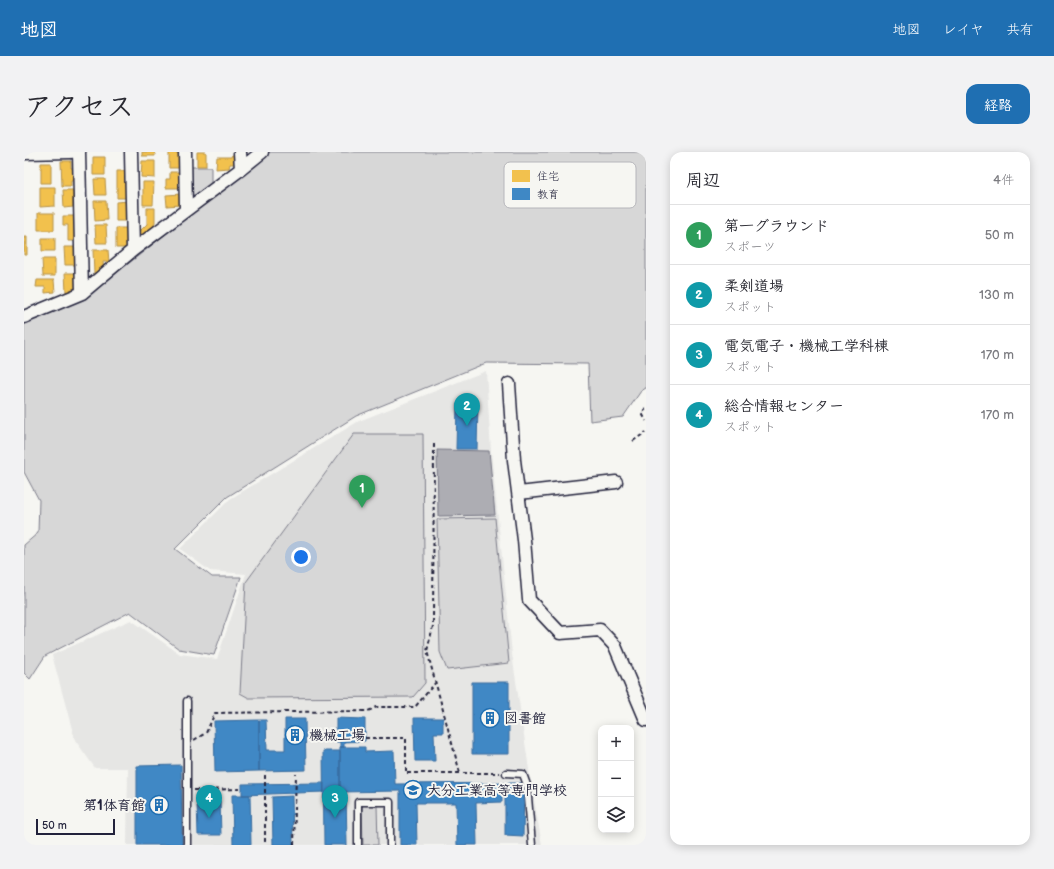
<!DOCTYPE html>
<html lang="ja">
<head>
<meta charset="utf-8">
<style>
	body { margin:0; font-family:"Balsamiq Sans","Klee One",sans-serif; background:#f2f2f3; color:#2b2b33 }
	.controls { position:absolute; right:12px; bottom:12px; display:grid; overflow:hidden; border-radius:8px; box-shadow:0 2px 10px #0003 }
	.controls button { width:36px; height:36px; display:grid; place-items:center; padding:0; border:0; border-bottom:1px solid #e1e1e2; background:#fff; color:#2b2b33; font:20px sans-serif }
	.scale { position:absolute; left:12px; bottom:10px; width:79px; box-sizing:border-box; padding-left:4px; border:2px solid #22223b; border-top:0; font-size:11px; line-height:14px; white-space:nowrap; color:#22223b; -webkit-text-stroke:3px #f6f6f2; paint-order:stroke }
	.you { position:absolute; left:277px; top:405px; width:14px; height:14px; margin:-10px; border:3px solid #fff; border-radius:50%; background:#1a73e8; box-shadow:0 0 0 6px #1a73e833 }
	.badge { display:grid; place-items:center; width:26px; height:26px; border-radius:50%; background:#1f6fb2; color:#fff; font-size:13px; font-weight:700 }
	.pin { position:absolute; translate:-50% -33px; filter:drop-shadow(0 1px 2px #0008) }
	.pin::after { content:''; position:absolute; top:21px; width:14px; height:12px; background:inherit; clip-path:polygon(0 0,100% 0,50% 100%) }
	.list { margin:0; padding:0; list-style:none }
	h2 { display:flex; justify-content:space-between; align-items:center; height:52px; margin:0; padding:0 16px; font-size:17px }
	h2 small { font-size:13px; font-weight:400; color:#7c7c81 }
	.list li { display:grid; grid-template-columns:26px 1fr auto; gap:12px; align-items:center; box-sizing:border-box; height:60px; padding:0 16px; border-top:1px solid #e1e1e2 }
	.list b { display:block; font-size:15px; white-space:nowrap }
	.list p { margin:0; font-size:13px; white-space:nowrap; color:#7c7c81 }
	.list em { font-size:13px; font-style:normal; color:#7c7c81 }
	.icon { flex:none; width:22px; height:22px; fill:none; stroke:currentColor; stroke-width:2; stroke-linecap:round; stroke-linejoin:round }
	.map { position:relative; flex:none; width:622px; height:693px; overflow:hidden; border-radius:12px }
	header { display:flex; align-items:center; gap:24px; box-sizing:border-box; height:56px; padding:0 20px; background:#1f6fb2; color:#fff }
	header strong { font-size:19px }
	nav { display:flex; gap:22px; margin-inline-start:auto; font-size:14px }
	.intro { display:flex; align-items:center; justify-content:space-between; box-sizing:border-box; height:96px; padding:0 24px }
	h1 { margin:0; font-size:28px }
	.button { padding:10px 18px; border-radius:12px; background:#1f6fb2; color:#fff; font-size:14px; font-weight:700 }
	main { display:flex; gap:24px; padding:0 24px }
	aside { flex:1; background:#fff; border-radius:12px; box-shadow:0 2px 10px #0003 }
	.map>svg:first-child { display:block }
	.built { fill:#e6e6e4 }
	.green { fill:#d7d7d7; stroke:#7c7c89 }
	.water { fill:#adadb3; stroke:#757583 }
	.homes { fill:#f2c14e; stroke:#b49148 }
	.schools { fill:#3f88c5; stroke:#36699c }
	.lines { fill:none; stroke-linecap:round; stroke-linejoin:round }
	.lane-casing { stroke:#22223b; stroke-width:9 }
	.street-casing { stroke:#22223b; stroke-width:15 }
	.path { stroke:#22223b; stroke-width:2; stroke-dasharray:4 3; stroke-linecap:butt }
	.lane { stroke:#f6f6f2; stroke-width:6 }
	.street { stroke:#f6f6f2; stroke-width:12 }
	.labels { text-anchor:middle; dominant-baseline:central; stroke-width:4; stroke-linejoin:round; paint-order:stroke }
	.poi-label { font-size:14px; font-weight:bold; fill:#22223b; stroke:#f6f6f2; text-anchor:start }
	.key { fill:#f6f6f2; stroke:#b6b6bb; stroke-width:1 }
	.key-label { font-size:11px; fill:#22223b }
</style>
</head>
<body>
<header>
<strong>地図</strong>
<nav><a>地図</a><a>レイヤ</a><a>共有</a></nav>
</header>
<div class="intro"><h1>アクセス</h1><a class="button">経路</a></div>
<main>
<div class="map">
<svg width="622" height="693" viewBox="0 0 622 693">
	<rect width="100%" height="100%" fill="#f6f6f2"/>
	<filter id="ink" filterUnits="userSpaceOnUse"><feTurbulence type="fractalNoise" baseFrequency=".025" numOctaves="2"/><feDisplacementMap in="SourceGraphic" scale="8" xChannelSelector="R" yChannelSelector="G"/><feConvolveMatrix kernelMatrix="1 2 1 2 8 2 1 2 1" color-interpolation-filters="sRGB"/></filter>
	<g filter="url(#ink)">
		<!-- built -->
		<path class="built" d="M462,219L467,299L488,502L506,624L518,693H103L104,616H71L51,588L28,503L107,468L156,502L193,507L222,422L186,419L156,397L206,347L335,269Z"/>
		<!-- green -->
		<path class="green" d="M246,0H622V236L617,239L599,265L566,269L564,212L462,211L332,264L203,345L151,397L188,425H217L190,503L155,497L106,460L21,504L6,527L0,521V393L14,381L15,348L0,320V172L62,145Z
			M165,15H187V32L171,43H164Z
			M330,282H399L401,531L389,545L225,546L216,541L222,430Z
			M471,366L485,511L423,518L416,500L413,367Z
			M353,653L354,693H339L338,653Z"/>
		<!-- water -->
		<path class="water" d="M413,298L465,299L471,363L414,364Z"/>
		<!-- homes -->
		<path class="homes" d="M118,0H131V4H118Z
			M145,0L160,2V16H145Z
			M173,0H182V14H173Z
			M208,3H213V12H206L205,16L192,17L193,5H207Z
			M69,5H81V23H69Z
			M37,9H47V16H52L53,28H47V34H38Z
			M118,9H131V26L117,25Z
			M17,11H27V31H17Z
			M93,19H104V46H93Z
			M146,20H155V36H142V27H146Z
			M70,27H81L82,43H71Z
			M119,30H130L129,53H119Z
			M16,35H31V54L16,55Z
			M39,38H49V55L40,56Z
			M157,42V53L143,54L142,43Z
			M70,49H82L83,68L71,69Z
			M105,49V69H92V50Z
			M123,56H131V70L128,79L123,84H117V78L123,72Z
			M14,61H30V78H14Z
			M39,64H50V72H53V89H44V73H39Z
			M71,73H82L83,91H72Z
			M92,76H106L107,96H92Z
			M0,85H3V103H0Z
			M18,86H31V99H18Z
			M40,95H53V113H41Z
			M69,98H84L85,110H79L80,121L70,122Z
			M18,107H31V124H19Z
			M41,121H53L54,139L42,140Z
			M13,128H30L31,140L21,141V135H12Z"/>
		<!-- schools -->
		<path class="schools" d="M433,252H454L453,297H432Z
			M448,530H485V602H448Z
			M312,566L341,567V589L320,590V595H316V590H312Z
			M390,566H419V581H410L411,609H391Z
			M261,567H281L282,618L235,619V568H242L243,598H261Z
			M235,568V619L191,620L190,569Z
			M316,595H341V600L370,599L371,632L500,631L499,684L481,683V639H478V650L452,651L453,693H433L432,651H392L393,693H376V639L316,640Z
			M299,599H316V640L322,639L323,693H300Z
			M157,613L158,693H113V614Z
			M300,631V640L218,643V632Z
			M208,643H226L227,693H209Z
			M268,644L269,693H249L248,645Z
			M196,649L197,683H174L173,650Z"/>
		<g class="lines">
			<defs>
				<path id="lane" d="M482,621L499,622L503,633L508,693
					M163,693V549
					M334,693V650H366V693"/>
				<path id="street" d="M55,0L58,141
					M107,0L109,98
					M161,0L162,58
					M0,1L47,0
					M217,17L238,0
					M0,165L58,141L109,98L217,17L216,0
					M485,232L490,308L500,388L505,448L536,481L576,478L591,494L622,568
					M495,341L592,330"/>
			</defs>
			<!-- lane casing -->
			<use href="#lane" class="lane-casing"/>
			<!-- street casing -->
			<use href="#street" class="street-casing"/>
			<!-- path -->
			<path class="path" d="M622,257L618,261L622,269
				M609,289L622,280
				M410,292L409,474L403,499L436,621
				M341,586H382V621H475
				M170,588L182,581L191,561L344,559L353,555H391L412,530
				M241,623V693
				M170,638L218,637
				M270,693L272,622"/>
			<!-- lane -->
			<use href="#lane" class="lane"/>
			<!-- street -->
			<use href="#street" class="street"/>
		</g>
	</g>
	<!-- icons -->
	<defs>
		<symbol id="building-ring" viewBox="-11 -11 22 22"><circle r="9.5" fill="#f6f6f2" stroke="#1f6fb2" stroke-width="1.5"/><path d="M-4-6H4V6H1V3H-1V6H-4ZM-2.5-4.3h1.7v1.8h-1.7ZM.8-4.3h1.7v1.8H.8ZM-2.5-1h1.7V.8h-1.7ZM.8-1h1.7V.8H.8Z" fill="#1f6fb2"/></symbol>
		<symbol id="university-ring" viewBox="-11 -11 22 22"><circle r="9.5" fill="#f6f6f2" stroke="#1f6fb2" stroke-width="1.5"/><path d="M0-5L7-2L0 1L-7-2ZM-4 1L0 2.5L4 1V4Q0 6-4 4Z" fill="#1f6fb2"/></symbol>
	</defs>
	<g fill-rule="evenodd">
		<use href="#building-ring" x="455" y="555" width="22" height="22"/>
		<use href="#building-ring" x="260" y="572" width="22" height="22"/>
		<use href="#university-ring" x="378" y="627" width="22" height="22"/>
		<use href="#building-ring" x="124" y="642" width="22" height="22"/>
	</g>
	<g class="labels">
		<!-- poi labels -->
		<g class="poi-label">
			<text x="480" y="566">図書館</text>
			<text x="285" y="583">機械工場</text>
			<text x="403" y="638">大分工業高等専門学校</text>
			<text x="121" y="653" text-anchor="end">第1体育館</text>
		</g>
	</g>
	<!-- legend -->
	<rect x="480" y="10" width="132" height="46" rx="6" class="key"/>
	<rect x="488" y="18" width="18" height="12" fill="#f2c14e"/>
	<rect x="488" y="36" width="18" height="12" fill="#3f88c5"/>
	<g class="key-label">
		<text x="513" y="28">住宅</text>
		<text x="513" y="46">教育</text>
	</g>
</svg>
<div class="controls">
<button>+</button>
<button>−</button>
<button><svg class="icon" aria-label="layers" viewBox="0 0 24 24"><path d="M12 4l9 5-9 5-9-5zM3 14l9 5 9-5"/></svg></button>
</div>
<div class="scale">50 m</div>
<div class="you"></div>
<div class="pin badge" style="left:338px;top:356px;background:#2e9e5b">1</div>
<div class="pin badge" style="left:443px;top:274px;background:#0f9aa8">2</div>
<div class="pin badge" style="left:311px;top:666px;background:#0f9aa8">3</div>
<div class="pin badge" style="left:185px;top:666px;background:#0f9aa8">4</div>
</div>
<aside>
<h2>周辺<small>4件</small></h2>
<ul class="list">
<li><span class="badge" style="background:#2e9e5b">1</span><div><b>第一グラウンド</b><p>スポーツ</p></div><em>50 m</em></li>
<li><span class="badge" style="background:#0f9aa8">2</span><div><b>柔剣道場</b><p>スポット</p></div><em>130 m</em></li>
<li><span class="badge" style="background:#0f9aa8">3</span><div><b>電気電子・機械工学科棟</b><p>スポット</p></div><em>170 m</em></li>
<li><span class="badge" style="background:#0f9aa8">4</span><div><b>総合情報センター</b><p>スポット</p></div><em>170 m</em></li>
</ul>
</aside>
</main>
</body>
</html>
